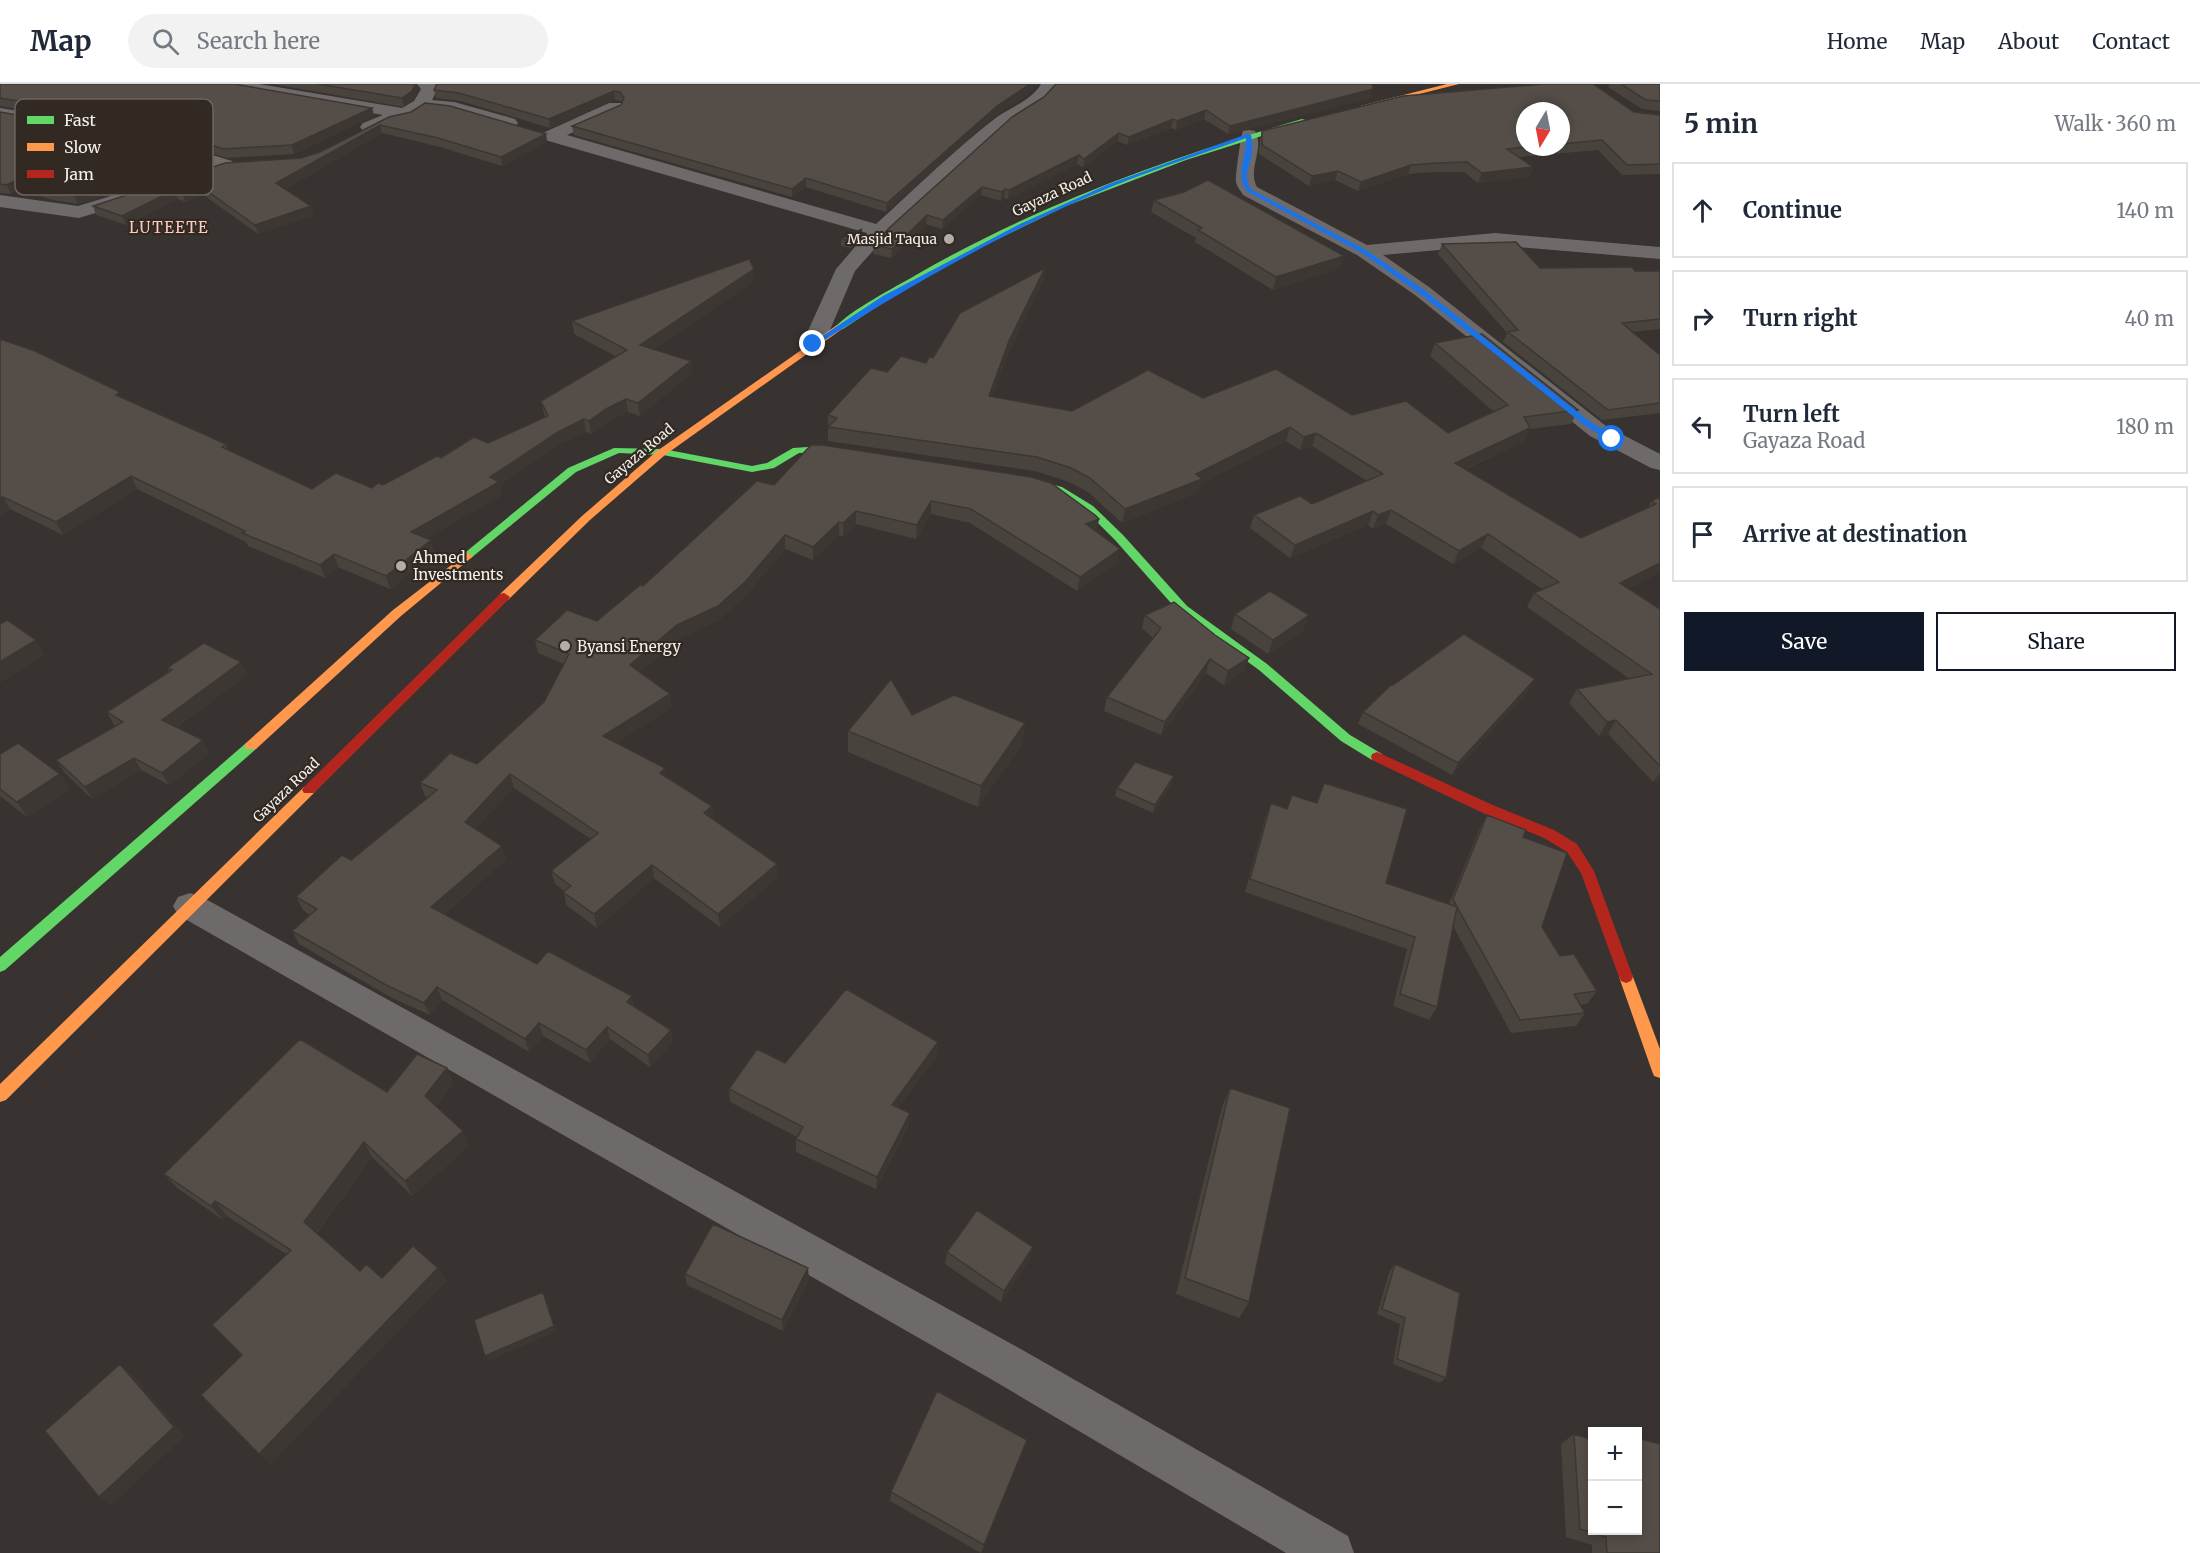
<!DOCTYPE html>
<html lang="en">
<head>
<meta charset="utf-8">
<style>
	body { margin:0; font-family:Merriweather,serif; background:#f2f2f3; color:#1f2937 }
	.controls { position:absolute; right:18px; bottom:18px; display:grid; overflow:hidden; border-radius:0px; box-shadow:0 3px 9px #0003 }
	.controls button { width:54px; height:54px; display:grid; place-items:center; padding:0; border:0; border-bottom:2px solid #e0e1e3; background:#fff; color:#1f2937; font:30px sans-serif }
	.compass { position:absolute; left:1516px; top:18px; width:54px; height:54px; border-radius:50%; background:#fff; box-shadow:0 3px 9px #0003; rotate:190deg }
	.stop { position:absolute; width:18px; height:18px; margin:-14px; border:4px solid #1a73e8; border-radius:50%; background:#fff }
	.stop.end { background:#1a73e8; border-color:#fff; box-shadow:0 2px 6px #0008 }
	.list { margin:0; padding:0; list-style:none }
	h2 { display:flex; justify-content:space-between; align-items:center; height:78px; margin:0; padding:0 24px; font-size:26px }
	h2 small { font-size:20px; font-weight:400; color:#747a83 }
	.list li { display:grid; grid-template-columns:39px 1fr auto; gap:18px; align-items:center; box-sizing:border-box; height:96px; margin:0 12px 12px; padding:0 12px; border:2px solid #e0e1e3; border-radius:0px }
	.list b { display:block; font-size:22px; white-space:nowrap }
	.list p { margin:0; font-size:20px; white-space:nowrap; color:#747a83 }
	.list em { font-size:20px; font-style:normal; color:#747a83 }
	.actions { display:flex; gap:12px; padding:18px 24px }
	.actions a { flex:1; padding:14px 0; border:2px solid #111827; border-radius:0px; text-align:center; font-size:21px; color:#111827 }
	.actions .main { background:#111827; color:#fff }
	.icon { flex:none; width:33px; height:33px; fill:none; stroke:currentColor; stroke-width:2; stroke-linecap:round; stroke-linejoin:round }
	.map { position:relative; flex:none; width:1660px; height:1469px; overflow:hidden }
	header { display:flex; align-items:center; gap:36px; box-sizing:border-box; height:84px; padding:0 30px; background:#fff; border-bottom:2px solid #e0e1e3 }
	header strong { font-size:28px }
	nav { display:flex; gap:33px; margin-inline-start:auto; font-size:21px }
	.search { width:420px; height:54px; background:#f2f2f3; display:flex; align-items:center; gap:15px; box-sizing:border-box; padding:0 21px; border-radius:33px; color:#747a83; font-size:22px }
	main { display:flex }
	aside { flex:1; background:#fff }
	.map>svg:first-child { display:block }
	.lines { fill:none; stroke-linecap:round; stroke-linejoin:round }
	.street { fill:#6d6a69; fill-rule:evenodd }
	.fast { fill:#63d668; fill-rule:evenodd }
	.slow { fill:#ff974d; fill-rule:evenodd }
	.jam { fill:#b3261e; fill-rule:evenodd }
	.wall { fill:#49433e; fill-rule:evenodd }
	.shaded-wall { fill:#3c3732 }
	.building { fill:#554e48; stroke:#3c3732; stroke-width:1.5 }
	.route { fill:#1a73e8 }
	.poi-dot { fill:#b2ada9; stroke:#312922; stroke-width:2 }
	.labels { text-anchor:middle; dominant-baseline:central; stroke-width:4.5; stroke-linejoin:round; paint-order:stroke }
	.far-street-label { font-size:14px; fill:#f4efea; stroke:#312922 }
	.far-poi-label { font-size:14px; fill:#f4efea; stroke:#312922; text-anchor:end }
	.far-quarter-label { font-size:15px; letter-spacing:1.5px; fill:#fdcac1; stroke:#312922 }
	.poi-label { font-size:15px; fill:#f4efea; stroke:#312922; text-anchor:start }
	.key { fill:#312922; stroke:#6c645e; stroke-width:1.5 }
	.key-label { font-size:16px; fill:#f4efea }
</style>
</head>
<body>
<header>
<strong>Map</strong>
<div class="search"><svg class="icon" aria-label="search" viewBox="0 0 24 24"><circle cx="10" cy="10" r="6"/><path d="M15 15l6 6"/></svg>Search here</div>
<nav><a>Home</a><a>Map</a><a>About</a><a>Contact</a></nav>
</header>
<main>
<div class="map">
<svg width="1660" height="1469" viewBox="0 0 1660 1469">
	<rect width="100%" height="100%" fill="#383330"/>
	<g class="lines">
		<!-- street -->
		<path class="street" d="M223,0H259L402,24L414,17L421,5L417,0H435L438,4L432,16L454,18L515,35L518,39L515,43L509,44L453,28L424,25L411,34L369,48L363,47L360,43L363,39L383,31L231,5Z
			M1041,0H1057L1052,9L1041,20L1010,40L887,151L855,187L824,260L821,265L813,266L805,265L802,260L836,185L867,149L545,56L542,52L545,48L609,19H621L623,23L621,27L567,51L876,140C916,104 955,65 997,33C1011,23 1032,16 1041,0Z
			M0,24L124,44L232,77L235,81L232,85L226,86L121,54L0,34Z
			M1249,46L1255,47C1265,65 1247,85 1257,103L1367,161L1495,149L1660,163V175L1495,161L1383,171L1429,203L1606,342L1660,370V386L1651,384L1590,352L1415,211L1357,171L1243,111C1241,107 1237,103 1236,98C1235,94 1241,50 1243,47Z
			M134,105L141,107L143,111L141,115L79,134L0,123V111L78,122Z
			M190,809L202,813L1019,1264L1348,1452L1354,1469H1286L989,1294L178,831L173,822L178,813Z"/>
		<!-- fast -->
		<path class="fast" d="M1302,35L1309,37L1186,76L1066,122L951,178L896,210L843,245L835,243C854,224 892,205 916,191C1037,121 1168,74 1302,35Z
			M822,362L851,367L856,370L851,373L822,368L799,369L774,384L752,388L663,371L619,369L576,388L471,474L467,475L461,472L568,384L614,364L663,365L752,382L767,379L793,364Z
			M1018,392L1062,403L1093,422L1123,451L1187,522L1267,580L1350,651L1382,670L1383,673L1382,676H1372L1341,657L1259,586L1178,527L1115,456L1085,426L1054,407L1014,397V393Z
			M251,657L257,662L256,665L5,886L0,888V873L246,659Z"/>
		<!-- slow -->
		<path class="slow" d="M1447,0H1459L1364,24L1360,22Z
			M837,241L845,243L665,371L590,436L508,516H500V510L582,432L657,367Z
			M467,469L473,472L471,474L401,532L256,665H246L245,662L246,659L393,526Z
			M309,701L316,706L314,709L6,1016L0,1018V1000L304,703Z
			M1626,887L1631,889L1633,893L1660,965V994L1654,992L1652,987L1619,893L1621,889Z"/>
		<!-- jam -->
		<path class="jam" d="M504,509L510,513L508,516L314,709H304L302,706L304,703L500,510Z
			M1377,668L1495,722L1554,746L1577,760L1594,787L1633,893L1631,897L1626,899L1621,897L1619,893L1581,789L1567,768L1544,754L1485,730L1372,676L1371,673L1372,670Z"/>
	</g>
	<!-- wall -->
	<path class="wall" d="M0,0L372,24L374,32L294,70L227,74L124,42L0,22Z
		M272,0H417L418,5L414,16L404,23Z
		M1544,0H1593L1634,28L1660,31V90L1622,91L1598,66L1519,73L1533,83L1529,93L1478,99L1464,88H1434L1408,90L1358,107L1335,96L1309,102L1259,70L1260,56L1262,47L1403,12ZM1525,27H1561V63H1525Z
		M1610,0H1660V27L1642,25L1608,3Z
		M1055,2L1370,14L1228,50L1204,35L1176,46L1171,44L1127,61L1118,57L1083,83L1077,80L1008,115L1004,114L1001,117L981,111L942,145L926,140L891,174L873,170L874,161L1044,13Z
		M434,6L1028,10L997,30L886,128L806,103L792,113L574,51L572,42L621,21L622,18L621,17L615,16L550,44L461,17L436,14Z
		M0,28L197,72L200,81L78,120L53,116L20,105L11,110L0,109Z
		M389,33L546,50L547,58L502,82L440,63L382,49L285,105L314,131L258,150L202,110L186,118L178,115L126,141L96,131L93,122L301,74L320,68Z
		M1154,116L1340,184L1273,206L1195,158L1196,154L1151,128Z
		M862,145V152L851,164L841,162V155Z
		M1442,160L1540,184L1635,187H1660V245L1632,248L1660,271V329L1602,336L1503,258L1507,249L1438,170Z
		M1045,184L1043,197L1008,270L992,313L1072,327L1203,314L1352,331L1448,349L1494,328L1430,272L1435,259L1578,326L1571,340L1529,345L1524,357L1466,385L1581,454L1648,424L1651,417L1660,413V488L1628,505L1660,525V697L1653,698L1608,650L1599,652L1569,619L1577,605L1630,595L1527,523L1534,509L1542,505L1481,464L1453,480L1386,440L1373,445L1368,441L1290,474L1250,444L1254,431L1312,420L1367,397L1312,362L1300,366L1286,357L1201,399L1199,408L1122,439L1088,408L1069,398L1035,387L828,357V331L887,288L926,279Z
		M754,197L654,265L692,289L640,332L628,328L608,337L591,350L586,348L560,360L500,401L502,411L427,454L434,469L390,505L338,483L325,494L248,462L246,458L137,405L63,451L10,425L0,431V255L123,314L226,360L228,366L312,405L372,404L383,401L441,374L488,359L545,333L541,317L617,273L574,250L572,237Z
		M811,361L1099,435L1096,448L1120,465L1117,479L1077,507L970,439L931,430L916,455L856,440L843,453L839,451L813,476L785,465L747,510L719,536L679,555L640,588L672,623L616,659L712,722L713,735L778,793L720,843L654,794L597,844L566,821L564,807L555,800L551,787L591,755L514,704L475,745L502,762L506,775L444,830L537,880L634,922L671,946L673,958L650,983L610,955L590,979L543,952L529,968L442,916L430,931L392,914L299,860L292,847L310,831L303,826L296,813L351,776L428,714L425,712L420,699L477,680L544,618L564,580L538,569L535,556L597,537L774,401Z
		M1235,530L1304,546L1268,570L1231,545Z
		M1145,531L1215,551L1249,574L1244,587L1224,601L1206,589L1161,651L1104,627L1107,613L1153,554L1142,544Z
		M241,578L247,591L176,643L209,669L169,701L141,686L92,715L64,688L56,676L116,642L114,641L107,628L169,588L167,584Z
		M1528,607L1452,691L1358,640L1363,628Z
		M912,631L1025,639L1022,660L978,723L848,668V647Z
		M0,670L60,690L69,705L27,733L0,712Z
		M1172,699L1153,729L1115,712L1117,704Z
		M1324,699L1386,799L1449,820L1480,744L1487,731L1523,753L1542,843L1560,872L1597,907L1587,920L1580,921L1585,929L1576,942L1511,949L1453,842L1437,923L1429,936L1393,922L1407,865L1245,808L1266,732L1271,719L1287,725L1316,718Z
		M937,972L898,1024L909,1041L876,1105L796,1068V1055L797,1053L730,1018L729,1005L785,979Z
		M447,984L453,999L436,1022L469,1062L412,1112L372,1073L317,1149L360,1187L382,1194L438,1184L446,1197L271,1380L242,1271L286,1170L227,1132L223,1136L177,1104L164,1090L387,1008Z
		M1230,1004L1249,1218L1239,1234L1176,1210L1222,1023Z
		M947,1168L1030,1175L1001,1218L945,1180Z
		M1395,1180L1446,1294L1440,1299L1393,1280L1400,1240L1377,1230L1390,1186Z
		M685,1190L809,1196L783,1247L687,1201Z
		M1574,1350L1660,1469H1592V1461L1566,1453L1561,1360Z
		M1027,1356L981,1469L890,1417L891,1408Z"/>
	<!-- shaded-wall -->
	<path class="shaded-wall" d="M415,0H417L418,5L414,16L404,23L402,14Z
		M1030,0H1038L1028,10L997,30L886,128L887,119L997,22Z
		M1373,5L1370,14L1228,50L1230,42Z
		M614,7L615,16L550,44L549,35Z
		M372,24L374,32L294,70L292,61Z
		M1206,26L1204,35L1176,46L1177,37Z
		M1173,35L1171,44L1127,61L1129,53Z
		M380,41L382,49L279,108L276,99Z
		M1119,49L1118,57L1083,83L1084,75Z
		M546,50L547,58L502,82L501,73Z
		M1079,71L1077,80L1008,115L1009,106Z
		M197,72L200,81L78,120L74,111Z
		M1411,81L1408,90L1358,107L1361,98Z
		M1533,83L1529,93L1478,99L1482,89Z
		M1338,87L1335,96L1309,102L1312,92Z
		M806,94V103L792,113V105Z
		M16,96L20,105L11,110L7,101Z
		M199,101L202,110L186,118L182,109Z
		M982,103L981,111L942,145L943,136Z
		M1005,105L1004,114L1001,117L1002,108Z
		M174,106L178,115L126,141L122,132Z
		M311,122L314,131L258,150L255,141Z
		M927,131L926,140L891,174L892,165Z
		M862,145V152L851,164V157Z
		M1344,172L1340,184L1273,206L1276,193Z
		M1045,184L1043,197L1008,270L988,326L989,312L1009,257Z
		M754,185V197L642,273L640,261Z
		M691,277L692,289L640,332L638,319Z
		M626,315L628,328L608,337L591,350L589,337L606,325Z
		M584,335L586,348L560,360L500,401L502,411L415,461L411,448L558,348Z
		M1290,343L1286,357L1201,399L1199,408L1122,439L1125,425Z
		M1530,344L1524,357L1450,392L1455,379Z
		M1316,349L1312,362L1300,366L1304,353Z
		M131,392L137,405L63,451L56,438Z
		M3,413L10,425L0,431V414Z
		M931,417V430L916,455L917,441Z
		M1391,426L1386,440L1373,445L1378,431Z
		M856,427V440L843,453V439Z
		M1373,427L1368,441L1290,474L1295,461Z
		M1099,435L1096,449L1086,440Z
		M839,438V451L813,476V463Z
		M1488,450L1481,464L1453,480L1459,467Z
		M785,451V465L747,510L719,536L679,555L632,595L630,581Z
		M431,456L434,469L390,505L386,492Z
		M1120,465L1117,479L1077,507L1080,493Z
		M334,470L338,483L325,494L320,481Z
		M1660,479V488L1612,513L1620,499Z
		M1309,531L1304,546L1268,570L1273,556Z
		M36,556L45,571L0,599V578Z
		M1249,574L1244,587L1224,601L1228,587Z
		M1210,575L1206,589L1161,651L1165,638Z
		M241,578L247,591L168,648L162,636Z
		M1535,595L1528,607L1452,691L1458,679Z
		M670,610L672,623L605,666L603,652Z
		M1616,636L1608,650L1599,652L1607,638Z
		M1025,639L1022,660L978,723L981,702Z
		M203,656L209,669L169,701L162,689Z
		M134,674L141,686L92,715L85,703Z
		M665,684L667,698L660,689Z
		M1660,689V697L1653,698Z
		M60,690L69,705L27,733L17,718Z
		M510,690L514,704L469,752L465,738Z
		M1174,692L1172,699L1153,729L1155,721Z
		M712,722L713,735L704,729Z
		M502,762L506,775L436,836L431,823Z
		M777,780L778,793L720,843L718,830Z
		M652,781L654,794L597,844L594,830Z
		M437,903L442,916L430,931L424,919Z
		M632,912L635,925L627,918Z
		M539,939L543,952L529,968L525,955Z
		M607,943L610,955L590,979L586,966Z
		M671,946L673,958L650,983L648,971Z
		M938,958L937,972L891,1034L892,1021Z
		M447,984L453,999L432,1027L425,1012Z
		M910,1029L909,1041L876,1105L877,1093Z
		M463,1047L469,1062L412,1112L405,1097Z
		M364,1058L372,1073L314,1152L304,1138Z
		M215,1117L227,1132L223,1136L211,1122Z
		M1033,1163L1030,1175L1001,1218L1004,1207Z
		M438,1184L446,1197L271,1380L259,1370Z
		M808,1184L809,1196L783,1247L782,1236Z
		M543,1208L556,1248L488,1277L485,1272Z
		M120,1280L132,1290L185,1352L112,1421L99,1413Z"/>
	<!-- building -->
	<path class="building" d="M0,0H234L372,24L292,61L224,65L121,33L0,14Z
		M318,0H415L412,7L402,14Z
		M437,0H1030L997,22L887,119L806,94L792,105L572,42L621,21L624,14L620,8L614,7L549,35L459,9L434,6Z
		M1056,0H1372L1373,5L1230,42L1206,26L1177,37L1173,35L1129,53L1119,49L1084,75L1079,71L1009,106L1005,105L1002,108L982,103L943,136L927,131L892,165L874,161L889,144L1012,33L1044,13Z
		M1544,0H1593L1634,28L1660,31V80L1627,81L1602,56L1561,60V27H1525V63H1527L1507,65L1533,83L1482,89L1467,78L1438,79L1411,81L1361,98L1338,87L1312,92L1262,61V47L1403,12Z
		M1621,0H1660V17L1646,16Z
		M425,19L450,22L546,50L501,73L438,54L380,41L276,99L311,122L255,141L199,101L182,109L174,106L122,132L93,122L225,79L301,74L320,68L389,33L411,28Z
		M0,28L117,48L197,72L74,111L49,107L16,96L7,101L0,100Z
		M1208,96L1344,172L1276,193L1198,146L1202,144L1154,116L1184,108Z
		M862,145L851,157L841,155Z
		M1516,158L1540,184L1632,183L1635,187H1660V235L1622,239L1660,271V319L1608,326L1508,248L1518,246L1442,160Z
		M749,175L754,185L640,261L691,277L638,319L626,315L606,325L589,337L584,335L558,348L490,393L499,398L411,448L431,456L386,492L334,470L320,481L242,449L245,447L131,392L56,438L3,413L0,414V255L35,267L120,308L116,311L226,360L222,363L312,405L336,389L372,404L378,399L383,401L437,372L441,374L474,353L488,359L548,332L541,317L627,266L572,237Z
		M1045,184L1009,257L989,312L1072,327L1148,286L1203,314L1276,285L1352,331L1406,317L1448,349L1508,321L1435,259L1482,250L1578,326L1524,333L1530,344L1455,379L1581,454L1656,420L1651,417L1660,413V479L1620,499L1660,525V682L1616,636L1607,638L1577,605L1652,590L1534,509L1559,498L1488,450L1459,467L1391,426L1378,431L1373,427L1295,461L1254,431L1300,412L1312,420L1383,390L1316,349L1304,353L1290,343L1196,390L1202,395L1125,425L1090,394L1071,384L1037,373L828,343L837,334L828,331L871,284L887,288L901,272L926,279L929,273L933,274L960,229Z
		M811,361H822L1031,393L1051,399L1095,431L1099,435L1086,440L1120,465L1080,493L971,425L931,417L917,441L856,427L843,439L839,438L813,463L785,451L746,497L718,522L677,541L630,581L670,610L603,652L665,684L660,689L712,722L704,729L777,780L718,830L652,781L594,830L563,808L571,802L551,787L598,749L510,690L465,738L502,762L431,823L537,880L548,867L632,912L627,918L671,946L648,971L607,943L586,966L539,939L525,955L437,903L424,919L386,901L292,847L317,825L296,813L342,771L351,776L437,706L420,699L450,669L477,680L544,618L569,570L535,556L567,526L597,537L640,501L643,502L757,397L774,401Z
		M1270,507L1309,531L1273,556L1235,530Z
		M1174,518L1215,551L1249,574L1228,587L1210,575L1165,638L1107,613L1161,544L1145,531Z
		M7,536L36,556L0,578V540Z
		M1464,550L1535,595L1458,679L1363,628L1391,601H1393Z
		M204,559L241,578L162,636L203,656L162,689L134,674L85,703L56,676L123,638L107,628L172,586L167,584Z
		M891,595L912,631L954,611L1025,639L981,702L848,647Z
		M18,659L60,690L17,718L0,705V670Z
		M1135,678L1174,692L1155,721L1117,704Z
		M1324,699L1407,725L1386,799L1457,823L1453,815L1487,731L1526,746L1523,753L1567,769L1542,843L1560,872L1574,870L1597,907L1574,910L1585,929L1520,936L1457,823L1437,923L1400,910L1415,853L1250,795L1271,719L1287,725L1292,711L1317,719Z
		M846,905L938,958L892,1021L910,1029L877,1093L796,1055L803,1043L729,1005L757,965L785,979Z
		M300,955L387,1008L417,970L447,984L425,1012L463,1047L405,1097L364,1058L304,1138L360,1187L366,1180L382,1194L413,1162L438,1184L259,1370L201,1311L242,1271L212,1241L291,1166L215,1117L211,1122L164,1090Z
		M1230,1004L1290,1024L1249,1218L1185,1194Z
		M977,1126L1033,1163L1004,1207L947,1168Z
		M713,1140L808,1184L782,1236L685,1190Z
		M1395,1180L1460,1209L1446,1294L1397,1275L1405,1234L1382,1225Z
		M543,1208L554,1242L485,1272L474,1236Z
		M120,1280L174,1343L99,1413L45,1347Z
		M937,1307L1027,1356L984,1461L891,1408Z
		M1574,1350L1593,1356V1446H1638V1354L1660,1360V1469H1607L1606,1453L1580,1445Z"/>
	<!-- route -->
	<path class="route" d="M1247,50L1251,51C1252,56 1253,62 1252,67C1251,81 1241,93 1252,106L1366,166L1424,206L1589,337L1615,354V357H1610L1584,341L1419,209L1362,169L1248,108C1234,92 1247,73 1246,54C1202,70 1157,84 1113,102C1009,145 910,201 815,262L810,260L883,212L1020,140L1109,100Z"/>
	<!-- markers -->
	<g class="poi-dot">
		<circle cx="949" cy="155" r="6"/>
		<circle cx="401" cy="482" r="6"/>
		<circle cx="565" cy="562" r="6"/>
	</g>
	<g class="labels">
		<!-- far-street labels -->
		<g class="far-street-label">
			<text transform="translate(1052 110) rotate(-25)">Gayaza Road</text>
			<text transform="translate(639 370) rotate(-40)">Gayaza Road</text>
			<text transform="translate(286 706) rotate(-44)">Gayaza Road</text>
		</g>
		<!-- far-poi labels -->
		<g class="far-poi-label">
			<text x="937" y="155">Masjid Taqua</text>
		</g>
		<!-- far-quarter labels -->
		<g class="far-quarter-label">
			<text x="169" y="143">LUTEETE</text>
		</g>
		<!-- poi labels -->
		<g class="poi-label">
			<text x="413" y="473">Ahmed<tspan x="413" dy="17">Investments</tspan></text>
			<text x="577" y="562">Byansi Energy</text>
		</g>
	</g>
	<!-- legend -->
	<rect x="15" y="15" width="198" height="96" rx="9" class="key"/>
	<rect x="27" y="32" width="27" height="8" fill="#63d668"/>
	<rect x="27" y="59" width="27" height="8" fill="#ff974d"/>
	<rect x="27" y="86" width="27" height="8" fill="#b3261e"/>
	<g class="key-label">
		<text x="64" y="42">Fast</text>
		<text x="64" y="69">Slow</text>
		<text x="64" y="96">Jam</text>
	</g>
</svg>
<div class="controls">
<button>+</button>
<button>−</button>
</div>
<svg class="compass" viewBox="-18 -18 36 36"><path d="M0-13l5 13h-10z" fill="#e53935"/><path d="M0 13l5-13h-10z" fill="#747a83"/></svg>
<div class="stop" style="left:1612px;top:355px"></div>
<div class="stop end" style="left:813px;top:260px"></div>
</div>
<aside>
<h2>5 min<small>Walk · 360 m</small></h2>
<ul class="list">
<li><svg class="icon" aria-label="ahead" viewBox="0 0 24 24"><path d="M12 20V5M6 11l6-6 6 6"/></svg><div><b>Continue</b></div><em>140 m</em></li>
<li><svg class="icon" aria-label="right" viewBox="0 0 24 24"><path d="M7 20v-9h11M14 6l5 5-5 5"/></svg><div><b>Turn right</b></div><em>40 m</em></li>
<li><svg class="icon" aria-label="left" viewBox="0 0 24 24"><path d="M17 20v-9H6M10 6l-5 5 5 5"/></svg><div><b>Turn left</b><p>Gayaza Road</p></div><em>180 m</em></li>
<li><svg class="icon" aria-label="arrive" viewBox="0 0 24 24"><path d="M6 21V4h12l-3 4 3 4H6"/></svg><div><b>Arrive at destination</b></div></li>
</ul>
<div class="actions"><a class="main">Save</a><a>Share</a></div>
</aside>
</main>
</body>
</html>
